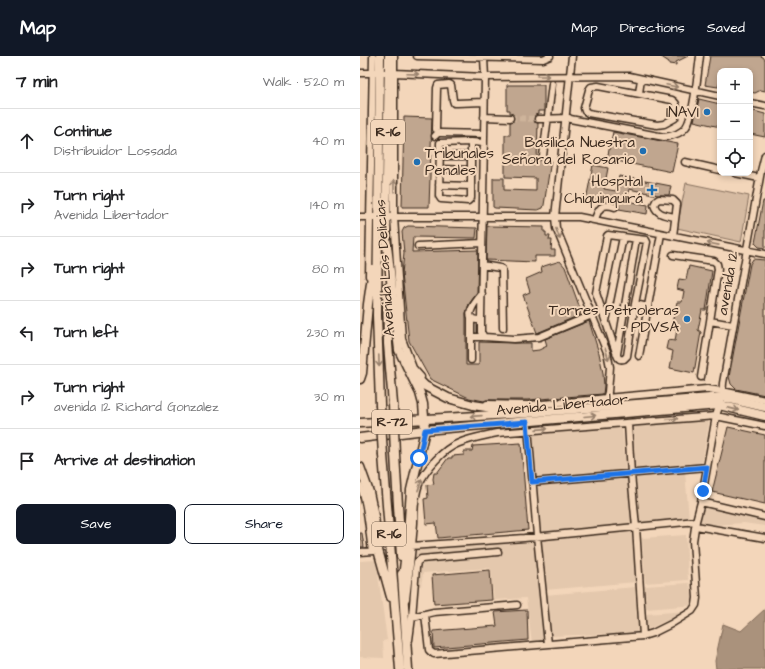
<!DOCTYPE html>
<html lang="en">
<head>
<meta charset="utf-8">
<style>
	body { margin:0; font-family:"Architects Daughter",sans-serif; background:#f2f2f2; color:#202124 }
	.controls { position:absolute; right:12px; top:12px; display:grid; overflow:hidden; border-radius:8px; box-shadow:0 2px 6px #0003 }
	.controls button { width:36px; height:36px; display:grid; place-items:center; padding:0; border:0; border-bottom:1px solid #e0e0e0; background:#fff; color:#202124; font:20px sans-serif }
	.stop { position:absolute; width:12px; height:12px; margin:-9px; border:3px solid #1a73e8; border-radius:50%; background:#fff }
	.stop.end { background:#1a73e8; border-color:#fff; box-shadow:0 1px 4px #0008 }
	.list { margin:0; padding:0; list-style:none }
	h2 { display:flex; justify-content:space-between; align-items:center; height:52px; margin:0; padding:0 16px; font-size:17px }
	h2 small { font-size:13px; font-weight:400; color:#757577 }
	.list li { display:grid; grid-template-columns:26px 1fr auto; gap:12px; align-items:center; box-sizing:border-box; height:64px; padding:0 16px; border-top:1px solid #e0e0e0 }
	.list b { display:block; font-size:15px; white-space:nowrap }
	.list p { margin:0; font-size:13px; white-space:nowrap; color:#757577 }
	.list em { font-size:13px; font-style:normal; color:#757577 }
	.actions { display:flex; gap:8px; padding:12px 16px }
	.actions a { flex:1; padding:9px 0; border:1px solid #111827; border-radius:8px; text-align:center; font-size:14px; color:#111827 }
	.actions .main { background:#111827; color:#fff }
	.icon { flex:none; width:22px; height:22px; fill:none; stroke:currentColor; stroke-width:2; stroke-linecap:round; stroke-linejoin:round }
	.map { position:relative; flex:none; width:405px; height:613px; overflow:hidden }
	header { display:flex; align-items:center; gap:24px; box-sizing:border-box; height:56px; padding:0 20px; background:#111827; color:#fff }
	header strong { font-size:19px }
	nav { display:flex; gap:22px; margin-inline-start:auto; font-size:14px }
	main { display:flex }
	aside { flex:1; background:#fff }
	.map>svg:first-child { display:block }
	.built { fill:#e4c8ad }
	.green { fill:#d5baa1; stroke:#887260 }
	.water { fill:#aa927c; stroke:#7e6856 }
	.building { fill:#c0a68f; stroke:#3b2a1e }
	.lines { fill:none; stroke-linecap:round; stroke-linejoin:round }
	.minor-tunnel { stroke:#ceb49b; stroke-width:6; stroke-dasharray:6 3; stroke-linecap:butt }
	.minor-casing { stroke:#3b2a1e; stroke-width:9 }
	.major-casing { stroke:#3b2a1e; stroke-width:11 }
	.minor { stroke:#f3d6ba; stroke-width:6 }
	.major { stroke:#f3d6ba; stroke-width:8 }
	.major-bridge-casing { stroke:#3b2a1e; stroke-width:11; stroke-linecap:butt }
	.major-bridge { stroke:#f3d6ba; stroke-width:8 }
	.oneway { stroke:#97806c }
	.route { stroke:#1a73e8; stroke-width:5 }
	.poi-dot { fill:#1f6fb2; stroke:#f3d6ba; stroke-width:1.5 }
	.labels { text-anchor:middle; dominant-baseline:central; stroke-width:4; stroke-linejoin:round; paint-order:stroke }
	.shield { fill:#f3d6ba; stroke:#725e4d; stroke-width:1 }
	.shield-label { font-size:14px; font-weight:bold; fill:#3b2a1e }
	.poi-label { font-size:15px; fill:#3b2a1e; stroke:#f3d6ba; text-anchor:end }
	.street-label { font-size:15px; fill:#3b2a1e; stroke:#f3d6ba }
</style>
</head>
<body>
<header>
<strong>Map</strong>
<nav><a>Map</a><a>Directions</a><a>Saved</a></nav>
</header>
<main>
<aside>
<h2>7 min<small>Walk · 520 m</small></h2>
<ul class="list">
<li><svg class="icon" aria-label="ahead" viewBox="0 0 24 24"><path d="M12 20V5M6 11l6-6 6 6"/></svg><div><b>Continue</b><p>Distribuidor Lossada</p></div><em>40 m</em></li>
<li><svg class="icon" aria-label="right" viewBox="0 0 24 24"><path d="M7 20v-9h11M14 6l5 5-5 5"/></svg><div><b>Turn right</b><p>Avenida Libertador</p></div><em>140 m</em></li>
<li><svg class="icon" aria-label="right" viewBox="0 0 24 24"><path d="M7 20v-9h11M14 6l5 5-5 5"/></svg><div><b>Turn right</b></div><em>80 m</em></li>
<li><svg class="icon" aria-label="left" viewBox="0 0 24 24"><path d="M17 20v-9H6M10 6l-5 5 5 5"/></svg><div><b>Turn left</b></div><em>230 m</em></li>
<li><svg class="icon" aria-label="right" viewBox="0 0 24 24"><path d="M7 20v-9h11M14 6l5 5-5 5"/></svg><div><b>Turn right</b><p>avenida 12 Richard Gonzalez</p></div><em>30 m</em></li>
<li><svg class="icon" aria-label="arrive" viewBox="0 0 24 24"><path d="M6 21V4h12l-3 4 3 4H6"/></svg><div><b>Arrive at destination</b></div></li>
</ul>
<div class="actions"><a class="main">Save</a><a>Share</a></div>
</aside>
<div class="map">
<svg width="405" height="613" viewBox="0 0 405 613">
	<rect width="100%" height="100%" fill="#f3d6ba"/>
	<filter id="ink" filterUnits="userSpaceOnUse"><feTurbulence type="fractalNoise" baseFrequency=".025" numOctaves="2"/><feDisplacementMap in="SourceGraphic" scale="8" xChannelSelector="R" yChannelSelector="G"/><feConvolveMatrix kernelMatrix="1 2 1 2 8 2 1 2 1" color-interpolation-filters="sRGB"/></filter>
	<g filter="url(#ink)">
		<!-- built -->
		<path class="built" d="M350,361L342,408L274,414L270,369Z
			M262,369L266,415L175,421L171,377Z
			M325,416L329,463L279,467L274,421Z
			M268,422L273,468L180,477L175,430Z
			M342,451L405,464V470L384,467L339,470Z
			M273,474L276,526L185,534L180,484Z
			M326,479L328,524L285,527L282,482Z
			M174,483L186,586L172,587L166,542L134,544L130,512L63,517L61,530L52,531L54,492Z
			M16,504L27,584L23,585L24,602L0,601V505Z
			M329,527L335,549L286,553L285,530Z
			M275,531L278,577L190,580L185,539Z
			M327,555L286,574V558Z"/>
		<!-- green -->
		<path class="green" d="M326,127L389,140L381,186L317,172Z"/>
		<!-- water -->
		<path class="water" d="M405,553V613H356L355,605L363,568L381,575Z"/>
		<!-- building -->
		<path class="building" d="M300,0H328L316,6V9L309,8V6Z
			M350,0H400L403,1L405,4V35L401,34L395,37L390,36V15H360V25L358,31L345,29Z
			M147,29H184V55H178V58L175,59L174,63V66L178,67L177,104H191L184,149L183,152L178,154L135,152L133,151V122H144V134L176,135V122L145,121V79H150V66L154,65V62L153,58L150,57V54H147Z
			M339,43L360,48V71L334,65Z
			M390,54L405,58V81L390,78Z
			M44,61L72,62L69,151H42Z
			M253,76L318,88L312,116L247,103Z
			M233,109L248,112L244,133L256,135L259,120L311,130L309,139H298L269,133L267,145L288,149L287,158L259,153V150L257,147L258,144L243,142L242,146L240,147L226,144Z
			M403,145H405V192L399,191L395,187Z
			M48,170L117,172L116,182L53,181L52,196L118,194L117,237L109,248L106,257V309H119V286L154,287H171V295L179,294L187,290L185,283L229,265L239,297L243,317L244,330L243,338L168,344H127L124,345L109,342L70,323L49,285L42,218L44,197L42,176L44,172Z
			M127,170L184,171V176H186V180H190L189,184H192L191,194H195V200H175V206L126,204Z
			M393,203L405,204V339L376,333L371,328L369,321L390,208Z
			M200,205L205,211L221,255L220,259L177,277L163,239L170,236L166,223L182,216L181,211Z
			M329,210L352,215L346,254H342L338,274L341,276L334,317L310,312L313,295L306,293L308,284L315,285L317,273L311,271L317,246H322L324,235L317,233L319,223L326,224Z
			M368,371L405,379V448L352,436Z
			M161,387L168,474L78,482L76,467L66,468L64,443L68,442L67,429L74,428L73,423L74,417H77L88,402H92V400L104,399V395H112L113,390Z
			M0,477H2L4,491H0Z
			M130,514L132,544L74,548L72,519Z
			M167,554L168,584L74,592L73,575L137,570L135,556Z"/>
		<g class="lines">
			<!-- minor-tunnel -->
			<path class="minor-tunnel" d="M150,62L178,63"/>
			<defs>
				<path id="minor" d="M34,0V161L42,283L53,312L61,321
					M57,0L183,3L190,0
					M212,0L195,161L196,172L247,296L250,311L248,336L244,350
					M124,2L125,21L121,264V276L124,281
					M0,17H34L125,21L269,20L360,40
					M238,30L312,44C319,48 317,55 315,62L304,68L297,69L228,57L225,55L224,52L229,34L231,31Z
					M279,37L281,23
					M390,47L405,50
					M124,61L150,62
					M205,62L304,81C313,80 321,78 326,71C334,60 338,15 340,0
					M178,63L209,62
					M76,73L77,32L78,29L89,28L91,29L93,44L94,47H97L124,46
					M75,80L78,77H81L124,78
					M111,86V142L108,145L81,143L79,140L80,87L111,86L124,87
					M79,100H111
					M183,100L192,28
					M325,106L360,114
					M79,113L111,114
					M375,117L399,122
					M79,129L111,130
					M0,161H21
					M30,161H219L405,198
					M235,164C238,153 242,146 255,151
					M313,180L317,148L313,144L299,143L296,145L294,149C297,159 306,159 315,161
					M58,190L122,187
					M313,199L354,205L357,208L358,213L350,265L373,269
					M122,209L140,212L142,213L143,272
					M9,220L13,0
					M275,248L267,300L264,303C260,304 258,303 257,299L236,237L247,180L248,179L286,184L287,186L275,248L288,251
					M121,264C100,265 115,246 122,238
					M246,265L263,181
					M111,281H124L154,283L179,281L232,259
					M257,298L276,183
					M279,300L301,178
					M111,304V262
					M341,321L350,265
					M127,348L168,349L195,347L229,344L246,342L347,333L362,335L405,344
					M268,367L271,418L276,471L283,580
					M168,371L177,480L188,588
					M172,426L347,411
					M0,430C8,446 9,477 12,495
					M341,446L405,461
					M336,470L405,482
					M51,490L164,482L336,465
					M0,496L14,495
					M46,543C49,518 52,493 54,467C54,456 55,439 59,428C66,413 83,393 99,387C111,382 124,380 137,377L356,360L405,370
					M65,558L69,594L71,596L74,598L283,580L293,577L311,568L332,555L336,549L337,542L333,485L336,465L341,446L356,360L362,341L363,327L401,115L405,99
					M52,561L56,512L57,506L61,503L138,496
					M49,584L52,561L74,556L157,549"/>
				<path id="major" d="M20,0L17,259L20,349
					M26,181L39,294L60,337L63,348L65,374L51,434L48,478L43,522
					M26,185L29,0
					M27,231L28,288L33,348
					M54,319L65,330L88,342L113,349L146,354
					M0,323L2,317L8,248L13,213
					M0,367L166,357L362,341L405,351
					M0,382L65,374L359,349L405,360
					M35,398L41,500
					M23,399L40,613
					M0,411L9,436L14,460L18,494L31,541
					M42,518L48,613"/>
			</defs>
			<!-- minor casing -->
			<use href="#minor" class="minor-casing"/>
			<!-- major casing -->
			<use href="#major" class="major-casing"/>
			<!-- minor -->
			<use href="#minor" class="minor"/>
			<!-- major -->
			<use href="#major" class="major"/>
			<defs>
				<path id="major-bridge" d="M33,348L35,398
					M20,349L23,399"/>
			</defs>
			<!-- major-bridge casing -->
			<use href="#major-bridge" class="major-bridge-casing"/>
			<!-- major-bridge -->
			<use href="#major-bridge" class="major-bridge"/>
		</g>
		<!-- one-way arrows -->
		<defs><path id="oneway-shaft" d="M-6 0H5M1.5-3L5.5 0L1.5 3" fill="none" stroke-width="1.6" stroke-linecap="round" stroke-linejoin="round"/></defs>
		<g class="oneway">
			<use href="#oneway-shaft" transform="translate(53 18) rotate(2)"/>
			<use href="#oneway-shaft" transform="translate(183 20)"/>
			<use href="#oneway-shaft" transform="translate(312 30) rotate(12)"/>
			<use href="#oneway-shaft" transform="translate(34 130) rotate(-90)"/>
			<use href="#oneway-shaft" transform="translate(198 178) rotate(69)"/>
			<use href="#oneway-shaft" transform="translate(353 188) rotate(-169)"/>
			<use href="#oneway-shaft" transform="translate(247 298) rotate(74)"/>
			<use href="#oneway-shaft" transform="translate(19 305) rotate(88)"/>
			<use href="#oneway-shaft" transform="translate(373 353) rotate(13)"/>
			<use href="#oneway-shaft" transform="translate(116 360) rotate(176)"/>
			<use href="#oneway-shaft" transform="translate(230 360) rotate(-5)"/>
			<use href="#oneway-shaft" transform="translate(312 363) rotate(-4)"/>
			<use href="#oneway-shaft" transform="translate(182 373) rotate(-4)"/>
			<use href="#oneway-shaft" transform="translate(60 429) rotate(-70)"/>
		</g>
	</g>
	<g class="lines" filter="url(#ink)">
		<!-- route -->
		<path class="route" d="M59,402L65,374L167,366L172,426L347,411L343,435"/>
	</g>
	<!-- markers -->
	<g class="poi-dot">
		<circle cx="347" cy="56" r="4"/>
		<circle cx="283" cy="95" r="4"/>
		<circle cx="57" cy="106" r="4"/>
		<path d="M290 128h4v4h4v4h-4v4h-4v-4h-4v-4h4z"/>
		<circle cx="327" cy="263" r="4"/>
	</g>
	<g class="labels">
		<!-- shield labels -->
		<g class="shield">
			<rect x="11" y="64" width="34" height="24" rx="3"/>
			<rect x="12" y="354" width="40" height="24" rx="3"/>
			<rect x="12" y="466" width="34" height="24" rx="3"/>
		</g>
		<g class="shield-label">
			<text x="28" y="76">R-16</text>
			<text x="32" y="366">R-72</text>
			<text x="29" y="478">R-16</text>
		</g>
		<!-- poi labels -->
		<g class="poi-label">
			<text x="339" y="56">INAVI</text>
			<text x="275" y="86">Basílica Nuestra<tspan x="275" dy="17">Señora del Rosario</tspan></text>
			<text x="65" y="97" text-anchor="start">Tribunales<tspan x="65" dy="17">Penales</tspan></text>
			<text x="283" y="125">Hospital<tspan x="283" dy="17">Chiquinquirá</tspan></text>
			<text x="319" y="254">Torres Petroleras<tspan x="319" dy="17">- PDVSA</tspan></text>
		</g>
		<!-- street labels -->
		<g class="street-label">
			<text transform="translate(25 212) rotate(-94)">Avenida Las Delicias</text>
			<text transform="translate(368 227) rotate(-80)">avenida 12</text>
			<text transform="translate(202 349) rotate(-5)">Avenida Libertador</text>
		</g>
	</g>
</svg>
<div class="controls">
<button>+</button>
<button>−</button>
<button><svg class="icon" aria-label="locate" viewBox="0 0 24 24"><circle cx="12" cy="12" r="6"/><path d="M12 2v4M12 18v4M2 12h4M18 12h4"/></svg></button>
</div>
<div class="stop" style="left:59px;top:402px"></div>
<div class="stop end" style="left:343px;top:435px"></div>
</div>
</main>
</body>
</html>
